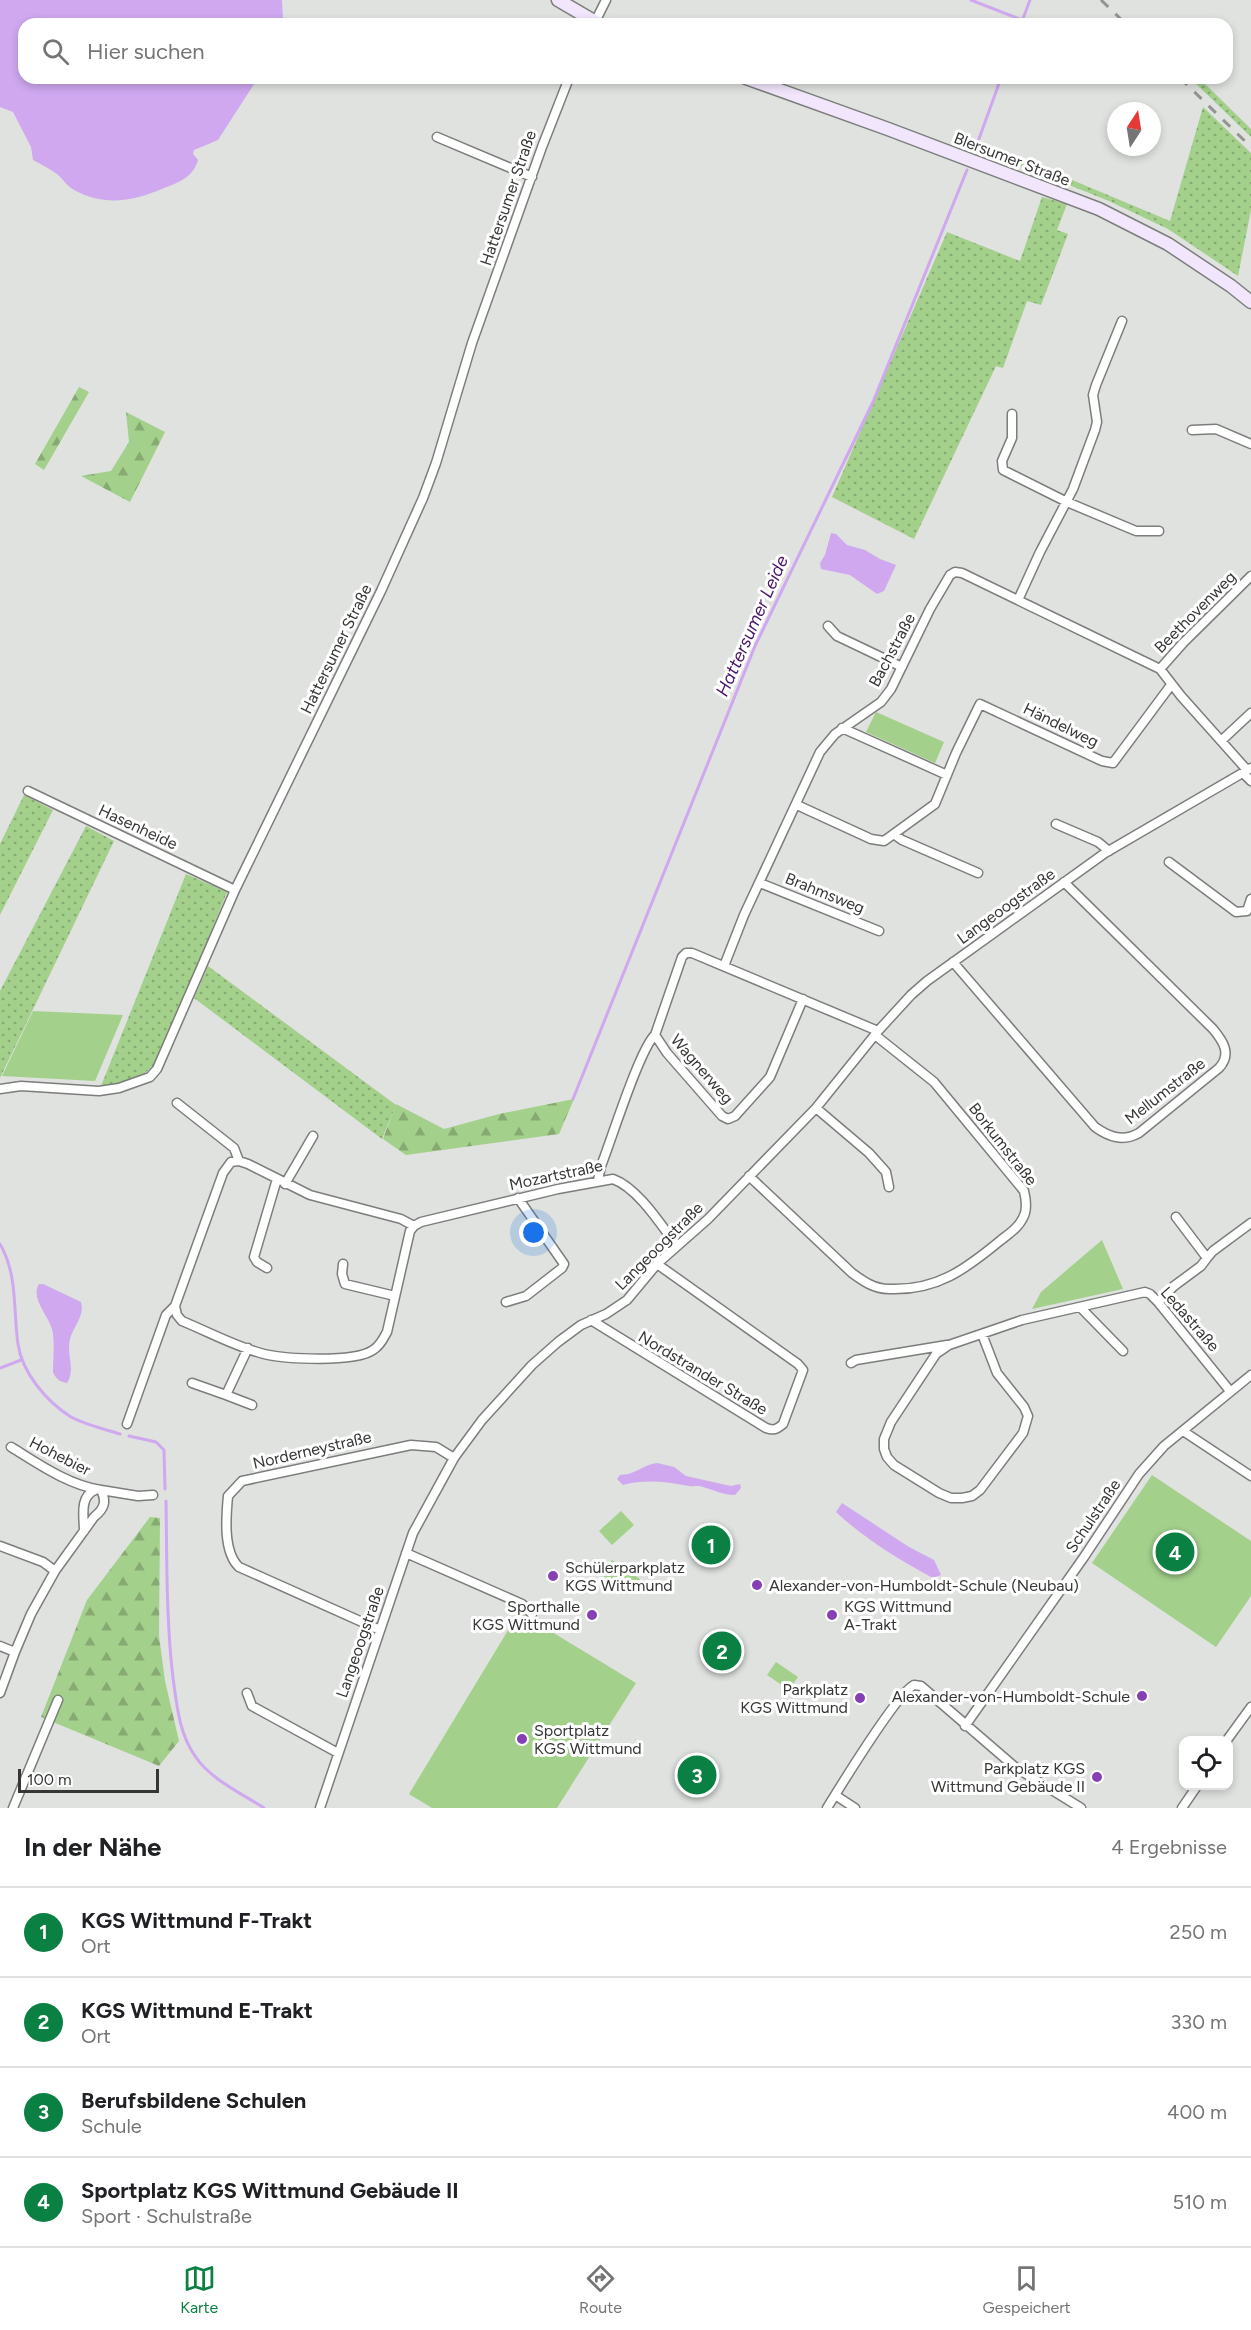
<!DOCTYPE html>
<html lang="de">
<head>
<meta charset="utf-8">
<style>
	body { margin:0; font-family:Figtree,sans-serif; background:#f2f2f2; color:#202124 }
	.controls { position:absolute; right:18px; bottom:18px; display:grid; overflow:hidden; border-radius:12px; box-shadow:0 3px 9px #0003 }
	.controls button { width:54px; height:54px; display:grid; place-items:center; padding:0; border:0; border-bottom:2px solid #e0e0e0; background:#fff; color:#202124; font:30px sans-serif }
	.compass { position:absolute; left:1107px; top:102px; width:54px; height:54px; border-radius:50%; background:#fff; box-shadow:0 3px 9px #0003; rotate:12deg }
	.scale { position:absolute; left:18px; bottom:15px; width:141px; box-sizing:border-box; padding-left:6px; border:3px solid #363735; border-top:0; font-size:16px; line-height:21px; white-space:nowrap; color:#363735; -webkit-text-stroke:4px #fff; paint-order:stroke }
	.you { position:absolute; left:534px; top:1233px; width:21px; height:21px; margin:-15px; border:4px solid #fff; border-radius:50%; background:#1a73e8; box-shadow:0 0 0 9px #1a73e833 }
	.badge { display:grid; place-items:center; width:39px; height:39px; border-radius:50%; background:#0b8043; color:#fff; font-size:20px; font-weight:700 }
	.pin { position:absolute; translate:-50% -50%; border:3px solid #fff; box-shadow:0 2px 6px #0006 }
	.list { margin:0; padding:0; list-style:none }
	h2 { display:flex; justify-content:space-between; align-items:center; height:78px; margin:0; padding:0 24px; font-size:26px }
	h2 small { font-size:20px; font-weight:400; color:#757577 }
	.list li { display:grid; grid-template-columns:39px 1fr auto; gap:18px; align-items:center; box-sizing:border-box; height:90px; padding:0 24px; border-top:2px solid #e0e0e0 }
	.list b { display:block; font-size:22px; white-space:nowrap }
	.list p { margin:0; font-size:20px; white-space:nowrap; color:#757577 }
	.list em { font-size:20px; font-style:normal; color:#757577 }
	.icon { flex:none; width:33px; height:33px; fill:none; stroke:currentColor; stroke-width:2; stroke-linecap:round; stroke-linejoin:round }
	.map { position:relative; flex:none; width:1251px; height:1808px; overflow:hidden }
	.search { position:absolute; background:#fff; box-shadow:0 3px 9px #0003; left:18px; right:18px; top:18px; height:66px; display:flex; align-items:center; gap:15px; box-sizing:border-box; padding:0 21px; border-radius:18px; color:#757577; font-size:22px }
	.sheet { height:438px; background:#fff }
	nav { display:flex; justify-content:space-around; align-items:center; box-sizing:border-box; height:84px; border-top:2px solid #e0e0e0; background:#fff; font-size:16px; color:#757577 }
	nav a { display:grid; justify-items:center; gap:3px }
	nav .on { color:#0b8043 }
	.map>svg:first-child { display:block }
	.grass { fill:url(#grass-dots) }
	.forest { fill:url(#forest-firs) }
	.green { fill:#a3d08b }
	.water { fill:#cfa8f0 }
	.lines { fill:none; stroke-linecap:round; stroke-linejoin:round }
	.stream { stroke:#cfa8f0; stroke-width:3 }
	.minor-casing { stroke:#7b7e7a; stroke-width:11 }
	.secondary-casing { stroke:#7b7e7a; stroke-width:15 }
	.minor { stroke:#fff; stroke-width:8 }
	.secondary { stroke:#f2e6fc; stroke-width:12 }
	.rail { stroke:#929491; stroke-width:3; stroke-dasharray:10 10; stroke-linecap:butt }
	.poi-dot { fill:#8640b4; stroke:#fff; stroke-width:2 }
	.labels { text-anchor:middle; dominant-baseline:central; stroke-width:6; stroke-linejoin:round; paint-order:stroke }
	.street-label { font-size:16px; fill:#363735; stroke:#fff }
	.poi-label { font-size:16px; fill:#363735; stroke:#fff; text-anchor:start }
	.water-label { font-size:18px; font-style:italic; fill:#491568; stroke:#fff }
</style>
</head>
<body>
<div class="map">
<svg width="1251" height="1808" viewBox="0 0 1251 1808">
	<defs>
		<pattern id="grass-dots" width="8" height="8" patternUnits="userSpaceOnUse" patternTransform="scale(1.5)"><rect width="8" height="8" fill="#a3d08b"/><path d="M2 2h.1M6 6h.1" fill="none" stroke="#86aa72" stroke-width="1.8" stroke-linecap="round"/></pattern>
		<pattern id="forest-firs" width="22" height="20" patternUnits="userSpaceOnUse" patternTransform="scale(1.5)"><rect width="22" height="20" fill="#a3d08b"/><path d="M5 1l3.5 6h-7zM16 11l3.5 6h-7z" fill="#86aa72"/></pattern>
	</defs>
	<rect width="100%" height="100%" fill="#dfe2de"/>
	<!-- grass -->
	<path class="grass" d="M1190,78H1199L1251,129V137Z
		M1203,107L1251,153V210L1238,276L1168,229L1109,201L982,150L984,143L1170,221Z
		M1042,197L1067,204L1057,230L1068,234L1041,305L1027,301L1003,368L996,366L914,539L832,497L947,232L1020,261Z
		M24,795L53,810L0,915V844Z
		M86,826L114,841L0,1078V991Z
		M186,874L227,892L164,1049C150,1076 131,1085 101,1086Z
		M208,966L396,1105L382,1139L194,998Z"/>
	<!-- forest -->
	<path class="forest" d="M79,387L89,392L44,470L35,464Z
		M126,412L165,432L130,502L81,476L111,471L129,442Z
		M574,1099L559,1134L406,1155L383,1139L396,1104L444,1129L499,1114Z
		M150,1517L160,1518L159,1636L165,1681L179,1741L159,1766L41,1717L87,1600Z"/>
	<!-- green -->
	<path class="green" d="M876,712L944,742L935,763L866,732Z
		M33,1011L123,1015L95,1081L2,1076Z
		M1102,1240L1123,1289L1032,1309L1041,1292Z
		M1152,1475L1251,1541V1596L1216,1647L1092,1563Z
		M621,1511L634,1525L612,1545L599,1531Z
		M612,1560L640,1579L629,1594L602,1575Z
		M519,1612L636,1683L557,1808H432L409,1794Z
		M776,1662L798,1677L789,1690L767,1675Z"/>
	<!-- water -->
	<path class="water" d="M0,0H282L283,21L282,24H24V78H258L218,140L194,150L193,154L198,160C193,177 180,182 164,188C134,201 105,207 74,190C67,186 63,179 57,174C50,169 41,164 33,160L31,147L13,112L0,107Z
		M831,533L836,534L847,545L865,550L880,559L896,565L884,591L877,594L850,575L821,569L820,563L825,555Z
		M39,1284H43L81,1302C85,1316 73,1327 70,1339C66,1354 76,1369 67,1383C60,1382 56,1379 53,1372C53,1360 55,1339 52,1329C48,1315 30,1298 39,1284Z
		M657,1463L674,1467L686,1476L731,1486L740,1484L741,1488L735,1495C724,1495 713,1490 703,1487C698,1485 694,1487 689,1486C666,1482 646,1479 623,1485L617,1479L620,1475C635,1475 642,1465 657,1463Z
		M842,1503L909,1547L934,1560L941,1575L933,1578C898,1559 865,1539 836,1512Z"/>
	<g class="lines">
		<!-- stream -->
		<path class="stream" d="M971,0L1022,20
			M1021,24L1030,0
			M976,147L1001,78
			M573,1099L755,646L873,402L967,170
			M0,1244C18,1275 13,1310 18,1344C22,1373 47,1402 71,1417C86,1425 104,1429 120,1434
			M0,1368L21,1360
			M129,1436L156,1442L164,1450L165,1489
			M166,1501C167,1560 166,1619 173,1678C177,1706 179,1733 195,1756C210,1779 241,1793 264,1808"/>
		<defs>
			<path id="minor" d="M594,24L606,0
				M437,137L532,177
				M1012,414V438L1002,461L1003,470L1067,502L1136,531H1159
				M1192,430L1216,429L1251,444
				M1018,600L1040,552L1073,489L1095,430L1097,422L1093,395L1096,385L1122,321
				M828,626L837,636L902,667
				M1160,669L1183,643L1251,576
				M842,728L947,775
				M1221,741L1251,713
				M1243,773L1251,781
				M28,791L235,890
				M797,805L871,839L884,841L935,804L956,753L980,704L1102,761L1113,763L1171,685
				M1056,824L1098,842L1109,851
				M895,835L902,840L978,873
				M1169,862L1236,912L1247,911L1251,899
				M760,883L879,931
				M953,962L1095,1127C1109,1137 1123,1142 1139,1133L1219,1068C1232,1054 1223,1041 1213,1029L1064,882
				M724,966L744,915L820,752L835,734L881,702L891,689L930,609L950,575L955,572L962,573L1160,669L1181,696L1247,770
				M655,1035L667,1053L722,1116L728,1119L735,1116L770,1077L803,999
				M0,1089L21,1086L99,1091L119,1088L150,1077L157,1069L235,890L381,591L423,498L436,463L472,343L542,147L569,78
				M177,1103L234,1148L239,1161
				M816,1108L869,1153L886,1172L889,1187
				M749,1176L852,1273C863,1281 874,1289 889,1289C937,1291 966,1269 1001,1240C1010,1233 1021,1226 1025,1213C1027,1205 1026,1199 1024,1191L934,1082L875,1035
				M598,1180L601,1166C611,1141 640,1048 655,1035L682,957L686,953H692L878,1031
				M285,1184L313,1136
				M1207,1258L1213,1251L1251,1223
				M343,1264L342,1274L345,1284L395,1296
				M267,1268L257,1262L254,1257L277,1179
				M506,1302L526,1296L562,1268L564,1264L518,1198
				M1158,1302L1174,1286L1201,1266L1207,1258L1176,1217
				M175,1306L223,1173L231,1162L239,1161L248,1164L310,1195L401,1219L414,1226
				M1080,1307L1123,1351
				M591,1320L766,1428C774,1431 777,1429 783,1424L803,1370L798,1364L657,1264
				M982,1334L997,1373L1024,1407L1028,1416L1023,1433L980,1490L972,1496L962,1498H951L939,1493L894,1465L887,1457L884,1449V1439L891,1422L936,1354L949,1345L1022,1320L1145,1292L1150,1294L1158,1302L1230,1391
				M851,1363L856,1360L947,1345
				M192,1383L226,1395L248,1348
				M226,1395L252,1405
				M127,1424L166,1315L175,1306L177,1315L182,1321C209,1332 236,1347 264,1354C286,1359 354,1363 373,1350C380,1346 383,1339 387,1332L410,1231L414,1226L421,1222L558,1189L613,1179C638,1188 661,1225 677,1246
				M1183,1431L1251,1476
				M11,1447C39,1464 68,1485 101,1490C107,1502 104,1509 94,1517L55,1571
				M101,1490L138,1496L153,1495
				M84,1531C84,1517 79,1497 95,1490
				M0,1546L43,1562L55,1571L31,1614L15,1652
				M406,1553L522,1604L532,1614
				M380,1630L239,1567C223,1552 226,1517 228,1496L242,1481L411,1445L436,1447L454,1458
				M0,1646L15,1652L0,1693
				M247,1693L252,1706L338,1753
				M965,1726L1084,1557L1139,1474L1164,1446L1251,1375
				M1227,1740L1251,1707
				M835,1795L855,1808
				M13,1808L58,1700
				M320,1808L413,1533L454,1458L482,1420L532,1365L558,1342L581,1325L606,1314L627,1300L657,1264L708,1219L816,1108L878,1031L911,995L927,981L1105,853L1251,768
				M827,1808C840,1787 898,1692 914,1685L921,1686L935,1698L1015,1767L1081,1808
				M1182,1808L1197,1786"/>
			<path id="secondary" d="M558,0L599,24
				M746,78L888,129L1099,209L1168,244L1231,286L1251,302"/>
		</defs>
		<!-- minor casing -->
		<use href="#minor" class="minor-casing"/>
		<!-- secondary casing -->
		<use href="#secondary" class="secondary-casing"/>
		<!-- minor -->
		<use href="#minor" class="minor"/>
		<!-- secondary -->
		<use href="#secondary" class="secondary"/>
		<!-- rail -->
		<path class="rail" d="M1101,0L1126,24
			M1180,78L1251,147"/>
	</g>
	<!-- markers -->
	<g class="poi-dot">
		<circle cx="553" cy="1576" r="6"/>
		<circle cx="757" cy="1585" r="6"/>
		<circle cx="592" cy="1615" r="6"/>
		<circle cx="832" cy="1615" r="6"/>
		<circle cx="1142" cy="1696" r="6"/>
		<circle cx="860" cy="1698" r="6"/>
		<circle cx="522" cy="1739" r="6"/>
		<circle cx="1097" cy="1777" r="6"/>
	</g>
	<g class="labels">
		<!-- street labels -->
		<g class="street-label">
			<text transform="translate(1012 159) rotate(21)">Blersumer Straße</text>
			<text transform="translate(508 198) rotate(-71)">Hattersumer Straße</text>
			<text transform="translate(1195 612) rotate(-45)">Beethovenweg</text>
			<text transform="translate(336 649) rotate(-64)">Hattersumer Straße</text>
			<text transform="translate(892 650) rotate(-62)">Bachstraße</text>
			<text transform="translate(1061 725) rotate(26)">Händelweg</text>
			<text transform="translate(138 827) rotate(25)">Hasenheide</text>
			<text transform="translate(825 893) rotate(22)">Brahmsweg</text>
			<text transform="translate(1006 906) rotate(-36)">Langeoogstraße</text>
			<text transform="translate(702 1069) rotate(49)">Wagnerweg</text>
			<text transform="translate(1165 1091) rotate(-38)">Mellumstraße</text>
			<text transform="translate(1003 1144) rotate(52)">Borkumstraße</text>
			<text transform="translate(556 1175) rotate(-12)">Mozartstraße</text>
			<text transform="translate(659 1246) rotate(-45)">Langeoogstraße</text>
			<text transform="translate(1190 1319) rotate(49)">Ledastraße</text>
			<text transform="translate(703 1373) rotate(31)">Nordstrander Straße</text>
			<text transform="translate(312 1450) rotate(-13)">Norderneystraße</text>
			<text transform="translate(60 1456) rotate(27)">Hohebier</text>
			<text transform="translate(1093 1516) rotate(-56)">Schulstraße</text>
			<text transform="translate(360 1642) rotate(-71)">Langeoogstraße</text>
		</g>
		<!-- poi labels -->
		<g class="poi-label">
			<text x="565" y="1567">Schülerparkplatz<tspan x="565" dy="18">KGS Wittmund</tspan></text>
			<text x="769" y="1585">Alexander-von-Humboldt-Schule (Neubau)</text>
			<text x="580" y="1606" text-anchor="end">Sporthalle<tspan x="580" dy="18">KGS Wittmund</tspan></text>
			<text x="844" y="1606">KGS Wittmund<tspan x="844" dy="18">A-Trakt</tspan></text>
			<text x="848" y="1689" text-anchor="end">Parkplatz<tspan x="848" dy="18">KGS Wittmund</tspan></text>
			<text x="1130" y="1696" text-anchor="end">Alexander-von-Humboldt-Schule</text>
			<text x="534" y="1730">Sportplatz<tspan x="534" dy="18">KGS Wittmund</tspan></text>
			<text x="1085" y="1768" text-anchor="end">Parkplatz KGS<tspan x="1085" dy="18">Wittmund Gebäude II</tspan></text>
		</g>
		<!-- water labels -->
		<g class="water-label">
			<text transform="translate(752 626) rotate(-66)">Hattersumer Leide</text>
		</g>
	</g>
</svg>
<div class="controls">
<button><svg class="icon" aria-label="locate" viewBox="0 0 24 24"><circle cx="12" cy="12" r="6"/><path d="M12 2v4M12 18v4M2 12h4M18 12h4"/></svg></button>
</div>
<svg class="compass" viewBox="-18 -18 36 36"><path d="M0-13l5 13h-10z" fill="#e53935"/><path d="M0 13l5-13h-10z" fill="#757577"/></svg>
<div class="scale">100 m</div>
<div class="you"></div>
<div class="pin badge" style="left:711px;top:1545px">1</div>
<div class="pin badge" style="left:722px;top:1651px">2</div>
<div class="pin badge" style="left:697px;top:1775px">3</div>
<div class="pin badge" style="left:1175px;top:1552px">4</div>
<div class="search"><svg class="icon" aria-label="search" viewBox="0 0 24 24"><circle cx="10" cy="10" r="6"/><path d="M15 15l6 6"/></svg>Hier suchen</div>
</div>
<section class="sheet">
<h2>In der Nähe<small>4 Ergebnisse</small></h2>
<ul class="list">
<li><span class="badge">1</span><div><b>KGS Wittmund F-Trakt</b><p>Ort</p></div><em>250 m</em></li>
<li><span class="badge">2</span><div><b>KGS Wittmund E-Trakt</b><p>Ort</p></div><em>330 m</em></li>
<li><span class="badge">3</span><div><b>Berufsbildene Schulen</b><p>Schule</p></div><em>400 m</em></li>
<li><span class="badge">4</span><div><b>Sportplatz KGS Wittmund Gebäude II</b><p>Sport · Schulstraße</p></div><em>510 m</em></li>
</ul>
</section>
<nav>
<a class="on"><svg class="icon" aria-label="map" viewBox="0 0 24 24"><path d="M3 6l6-2 6 2 6-2v14l-6 2-6-2-6 2zM9 4v14M15 6v14"/></svg>Karte</a>
<a><svg class="icon" aria-label="directions" viewBox="0 0 24 24"><path d="M12 3l9 9-9 9-9-9zM9 14v-3h6M13 9l2 2-2 2"/></svg>Route</a>
<a><svg class="icon" aria-label="saved" viewBox="0 0 24 24"><path d="M7 4h10v16l-5-4-5 4z"/></svg>Gespeichert</a>
</nav>
</body>
</html>
